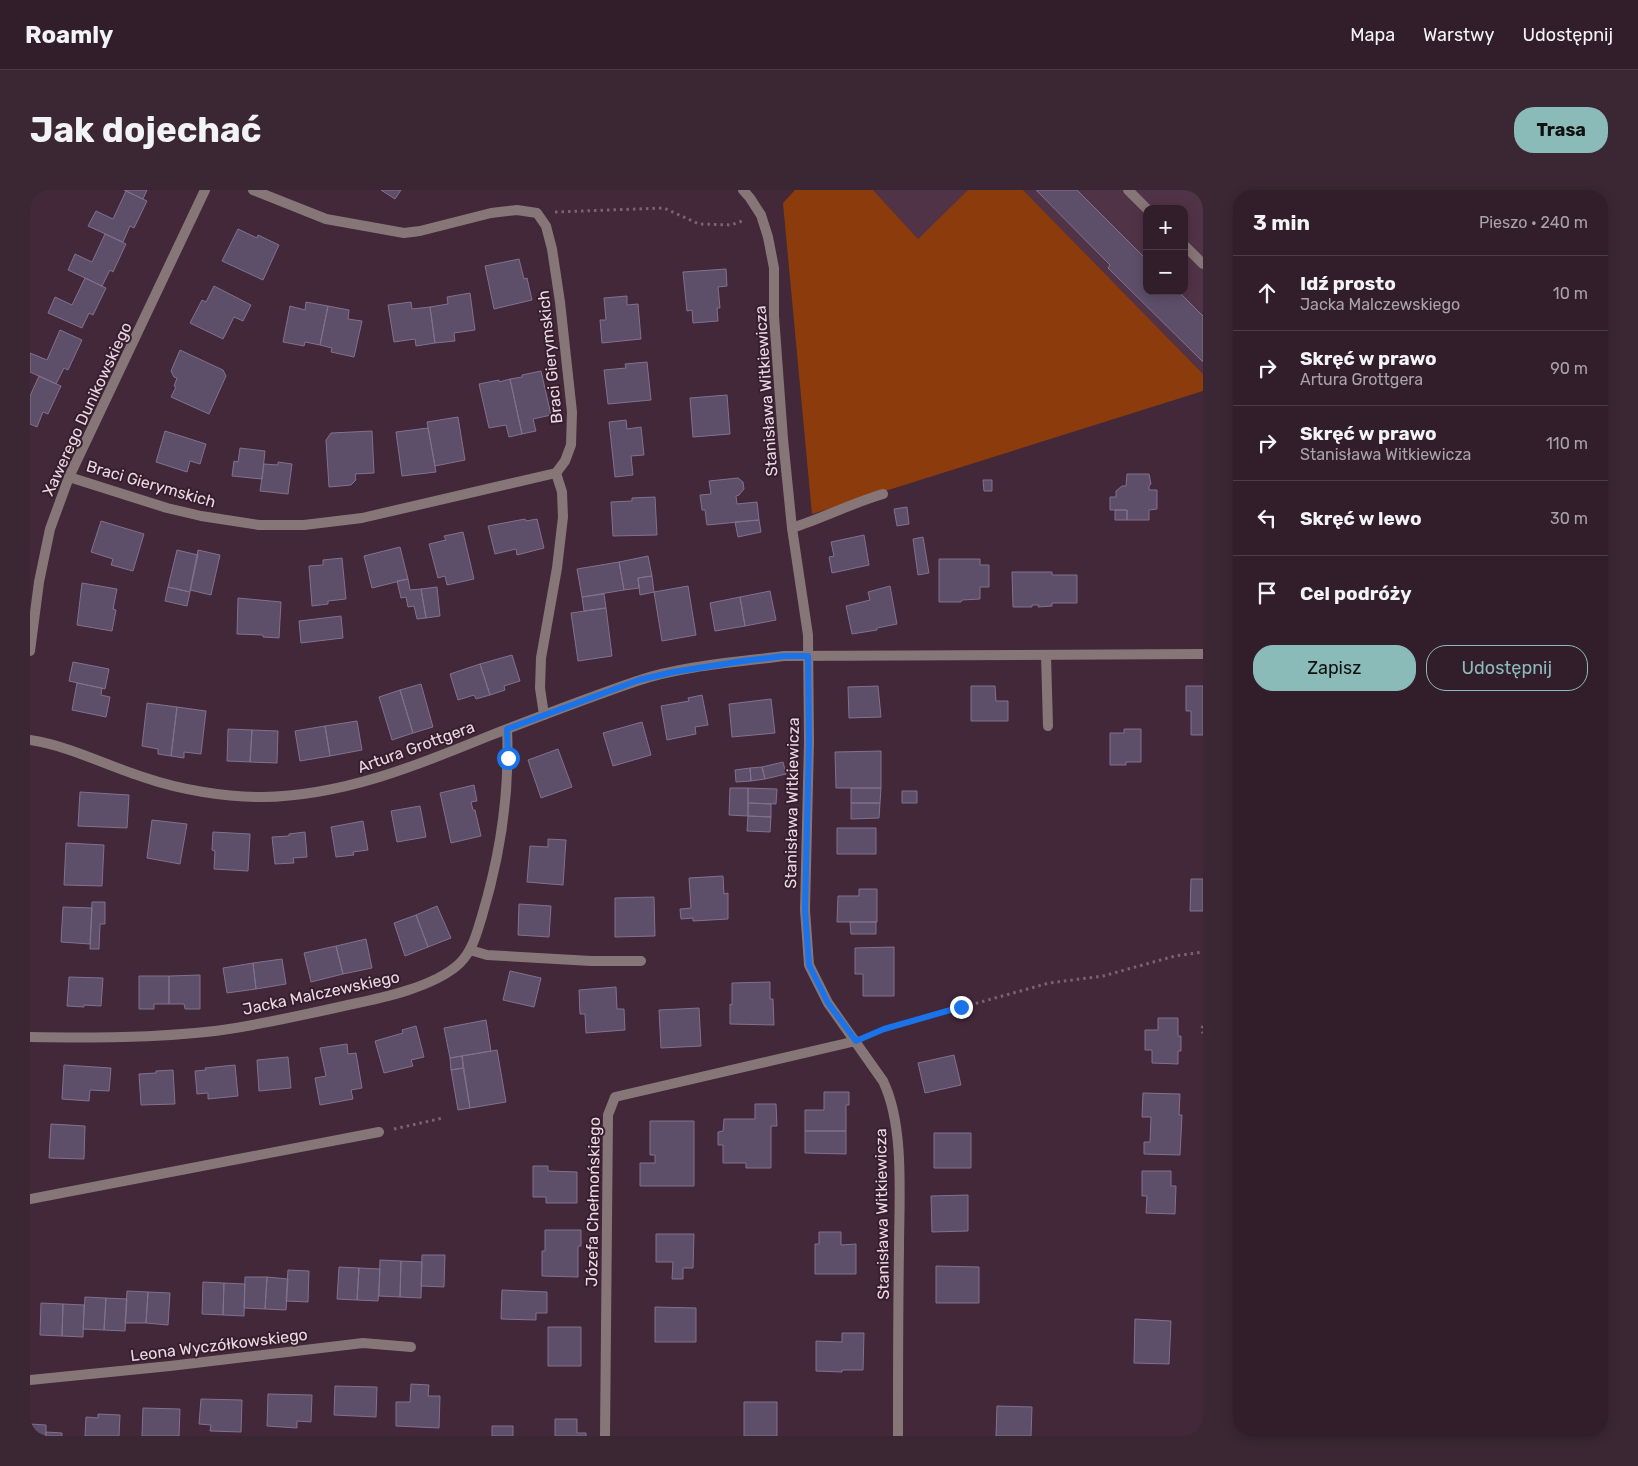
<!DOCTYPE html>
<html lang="pl">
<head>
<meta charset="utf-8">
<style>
	body { margin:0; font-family:Rubik,sans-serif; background:#3a2733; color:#f1f3f6 }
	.controls { position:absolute; right:15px; top:15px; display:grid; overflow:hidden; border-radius:10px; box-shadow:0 2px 12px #0003 }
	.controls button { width:45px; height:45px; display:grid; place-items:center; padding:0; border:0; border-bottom:1px solid #4d3c47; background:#321e2b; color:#f1f3f6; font:25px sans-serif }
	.stop { position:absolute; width:15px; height:15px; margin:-11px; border:4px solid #1a73e8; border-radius:50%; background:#fff }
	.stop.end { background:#1a73e8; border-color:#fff; box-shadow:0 1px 5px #0008 }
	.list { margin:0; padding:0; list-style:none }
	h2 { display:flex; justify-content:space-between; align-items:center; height:65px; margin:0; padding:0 20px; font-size:21px }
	h2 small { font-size:16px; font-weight:400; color:#a8a2a9 }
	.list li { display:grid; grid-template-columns:32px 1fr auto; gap:15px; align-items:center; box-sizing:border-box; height:75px; padding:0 20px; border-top:1px solid #4d3c47 }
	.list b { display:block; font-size:19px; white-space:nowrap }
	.list p { margin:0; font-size:16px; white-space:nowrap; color:#a8a2a9 }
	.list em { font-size:16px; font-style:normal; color:#a8a2a9 }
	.actions { display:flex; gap:10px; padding:15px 20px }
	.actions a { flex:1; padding:11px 0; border:1px solid #8bbbb9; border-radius:20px; text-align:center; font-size:18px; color:#8bbbb9 }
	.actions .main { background:#8bbbb9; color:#111 }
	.icon { flex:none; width:28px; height:28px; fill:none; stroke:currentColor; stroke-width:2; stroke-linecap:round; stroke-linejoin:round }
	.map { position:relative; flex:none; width:1173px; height:1246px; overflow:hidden; border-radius:20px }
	header { display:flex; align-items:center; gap:30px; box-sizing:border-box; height:70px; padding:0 25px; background:#321e2b; border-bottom:1px solid #4d3c47 }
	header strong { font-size:24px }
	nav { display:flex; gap:28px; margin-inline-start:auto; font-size:18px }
	.intro { display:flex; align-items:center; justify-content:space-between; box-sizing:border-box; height:120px; padding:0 30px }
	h1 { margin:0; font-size:35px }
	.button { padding:12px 22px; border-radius:20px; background:#8bbbb9; color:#111; font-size:18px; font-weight:700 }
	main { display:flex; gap:30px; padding:0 30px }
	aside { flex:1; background:#321e2b; border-radius:20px; box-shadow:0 2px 12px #0003 }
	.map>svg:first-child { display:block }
	.built { fill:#513347; fill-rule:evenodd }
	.green { fill:#8c3c0c }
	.building { fill:#5d4f69; stroke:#81718e }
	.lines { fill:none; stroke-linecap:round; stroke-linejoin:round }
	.path { stroke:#7a6372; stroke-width:3; stroke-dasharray:2.5 4; stroke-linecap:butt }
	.lane { stroke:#877677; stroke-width:10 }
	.street { stroke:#877677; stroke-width:10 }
	.route { stroke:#1a73e8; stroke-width:6 }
	.labels { text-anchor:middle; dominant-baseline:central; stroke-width:4; stroke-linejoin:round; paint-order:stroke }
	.street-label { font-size:16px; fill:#ead9e3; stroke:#371e2e }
</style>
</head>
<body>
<header>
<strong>Roamly</strong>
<nav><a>Mapa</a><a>Warstwy</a><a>Udostępnij</a></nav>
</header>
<div class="intro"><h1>Jak dojechać</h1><a class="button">Trasa</a></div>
<main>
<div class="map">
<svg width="1173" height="1246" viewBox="0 0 1173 1246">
	<rect width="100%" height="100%" fill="#422839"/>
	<!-- built -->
	<path class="built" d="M843,0H938L888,49Z
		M993,0H1173V184ZM1117,19H1154V101H1117Z"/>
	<!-- green -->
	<path class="green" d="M765,0H843L888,49L938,0H993L1173,184V201L782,324L753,13Z"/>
	<!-- building -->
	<path class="building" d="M94,0H117L113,9Z
		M351,0H371L365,9Z
		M1006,0H1047L1117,70V101H1148L1173,126V172L1078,78L1080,75Z
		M96,1L117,11L104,38L100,36L93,52L58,36L66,21L83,29Z
		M208,39L227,48L228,45L249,55L233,90L192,71Z
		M75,44L96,54L83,82L80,80L72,96L38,80L45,64L62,72Z
		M489,69L494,89L497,88L502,110L464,119L455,76Z
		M696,79L697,96L688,97L690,118H687L688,131L663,133L662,120L657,121L653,82Z
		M55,88L76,98L63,125L59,123L52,138L18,123L25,107L42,115Z
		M184,96L221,115L213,131L204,127L193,149L160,133L172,110L176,112Z
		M440,103L445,140L424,143L425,151L405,153L400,117L418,114L417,107Z
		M597,106V115L608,114L611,149L572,153L570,130H576L574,108Z
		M276,112L298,116L290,155L275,152L274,156L253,152L260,116L275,120Z
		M381,112L382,119L400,117L405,153L386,156L385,149L364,152L358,115Z
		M298,116L319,120L318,129L332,131L324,167L301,162L302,158L290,155Z
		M30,140L52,150L38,180L34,178L26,194L0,182V163L17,170Z
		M150,160L193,180L196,186L179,224L141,207L146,197L144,196L147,188L144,187L141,181Z
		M617,172L621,210L578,214L574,180L596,178L595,174Z
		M511,181L521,225L503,229L506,241L492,244L480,189L492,187V185Z
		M9,186L31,196L18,224L13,222L7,237L0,234V206Z
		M480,189L492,244L479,247L476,235L459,238L449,194L469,190V192Z
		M697,205L700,244L663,247L660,208Z
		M428,227L435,270L405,276L397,232Z
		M596,230L597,239L611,237L614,265L601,266L603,285L585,287L579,232Z
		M398,238L406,282L372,286L366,242Z
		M135,241L176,254L170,274L160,271L157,282L126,272Z
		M342,241L344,283L325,284L326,290L321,295L299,297L296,250L301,243Z
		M210,258L235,261L232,289L202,286L204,271L208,272Z
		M248,272L262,274L258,304L230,301L234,274L248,275Z
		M1097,284H1119L1121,294L1119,296V300H1127V319L1119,320V330H1097V320H1080V307H1086V301L1092,296H1096Z
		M708,288L713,292L714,299L709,305L706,306L707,314L727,312L729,330L677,335L675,320H672L670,305L681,304L679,291Z
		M953,290H962V301H954Z
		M625,307L627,345L583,346L581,312L602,311V308Z
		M877,317L879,334L867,336L864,319Z
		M1085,320H1097V330H1085Z
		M495,329L496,331L507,329L514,358L487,365L486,359L465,364L458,336Z
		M729,330L731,342L708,347L705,332Z
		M71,331L114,344L103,381L81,375L83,369L61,362Z
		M433,342L444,389L417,395L415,386L408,388L399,354L416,350L414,346Z
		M834,345L839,375L802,383L799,367L804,366L801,352Z
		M893,347L899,383L888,385L883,349Z
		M370,357L378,389L342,398L334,366Z
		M147,360L168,365L160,402L138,397Z
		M168,360L190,365L181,405L160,400Z
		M618,366L622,386L608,388L609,398L594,400L589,372Z
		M312,368L316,409L298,411V414L282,416L279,376L293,375V370Z
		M909,369H950V375H959V397H950V409L932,410L931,412H909Z
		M589,372L594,400L552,407L547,379Z
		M982,382H1022V385H1047V413H1022V416L1008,417L1009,415H1002V417H983Z
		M622,386L624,402L610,405L608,388Z
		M378,389L380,400L391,399L396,428L387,429L384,416L378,417L376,407L371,408L367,391Z
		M52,393L87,399L83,419L86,420L82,441L47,435Z
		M658,396L666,445L632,451L624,402Z
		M860,396L867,434L847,438V440L822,444L816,416L840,410L838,402Z
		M138,397L160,402L157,416L135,411Z
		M407,397L410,426L396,428L391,399Z
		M740,401L746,430L715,436L710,407Z
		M574,404L576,418L554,421L552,407Z
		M710,407L715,436L685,441L680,413Z
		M208,408L251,412L249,448L233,447V445L207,444Z
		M576,418L582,466L548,471L541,423Z
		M311,426L313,448L271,453L269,431Z
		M482,465L490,491L474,496L475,500L460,505L450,474Z
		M43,472L79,479L75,499L39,491Z
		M450,474L460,505L446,509L444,505L428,510L420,484Z
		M47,493L72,498L71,505L80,507L76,527L42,520Z
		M391,494L403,537L383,543L370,500Z
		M848,496L851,527L819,528L818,497Z
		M941,496H965L966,511H978V531H941Z
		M1156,496H1173V545H1161V521H1156Z
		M370,500L383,543L362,550L349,507Z
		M672,505L678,535L665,537L666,544L637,550L631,516L659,511L658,508Z
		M741,509L745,543L702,547L699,514Z
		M117,513L147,517L141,566L128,564V559L112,556Z
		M147,517L176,521L171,564L154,562V568L141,566Z
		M327,531L332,560L300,566L295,536Z
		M612,532L621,565L583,576L573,543Z
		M295,536L300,566L270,571L265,541Z
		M198,539L222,540L220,572L197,571Z
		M1094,539H1111V572H1096V575H1080V543H1094Z
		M222,540L248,541L247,573L220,572Z
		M528,559L542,597L511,608L498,570Z
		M851,561V598H806L805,562Z
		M753,572L756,584L735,589L732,577Z
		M732,577L735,589L721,591L720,578Z
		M720,578L721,591L706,592L705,580Z
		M444,595L447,611L441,612L443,620H445L451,646L421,653L410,603Z
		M700,598H718V626L699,625Z
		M718,598L747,599L746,614L718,613Z
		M821,598H851L850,613H821Z
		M872,601H887V613H872Z
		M50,602L99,605L97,638L48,636Z
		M718,613L741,614V627L718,626Z
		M821,613H850L849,628L821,629Z
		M390,616L396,647L367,652L361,621Z
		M718,626L741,627L740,642L717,641Z
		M122,630L157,634L150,674L117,668Z
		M333,631L338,660L323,662L324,665L306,667L301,637Z
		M807,638H846V664H807Z
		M183,642L220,644L218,681L184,679L185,661L182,660Z
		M275,642L277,667L263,668L264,673L245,674L242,647L259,646V644Z
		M518,649L536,650L533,695L497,692L500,656L518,657Z
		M36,653L74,655L72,696L34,695Z
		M693,686L694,704L698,703V729L663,731V728L651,729L650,719L661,718L659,688Z
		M1161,689H1173V721H1160Z
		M829,699H847V732H807L808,706H829Z
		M624,707L625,746L585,747V708Z
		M62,712H75V734H70L69,759H60Z
		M489,714L521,716L519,747L488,745Z
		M407,716L421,748L398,757L386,725Z
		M33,717L62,718L60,754L31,752Z
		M386,725L398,757L375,766L364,733Z
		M820,732H846V744H821Z
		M336,749L342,778L313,784L306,756Z
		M306,756L313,784L281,792L274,763Z
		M864,757V806H833V784H825V758Z
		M252,769L256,794L226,799L223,773Z
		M223,773L226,799L197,803L193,778Z
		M480,781L511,788L504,817L473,810Z
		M170,785V819H155L154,814H139V786Z
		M109,786H139V814H124V819H109Z
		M39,787L73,788L71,816L54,815V817L37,816Z
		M740,792V809H743L744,835L700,834V814L702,815V793Z
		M586,797L587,819H594L595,840L556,843L555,824H550L549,800Z
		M669,818L671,856L631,858L629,820Z
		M1128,828H1148V846H1151V861H1148V874L1122,873V860H1115V840H1128Z
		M456,830L461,861L420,868L414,838Z
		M386,836L394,867L381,870L383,876L354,883L345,851L373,843L372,840Z
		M317,854L318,864L326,863L332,898L321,900L323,909L290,915L285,888L296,886L290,858Z
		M467,860L476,912L440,918L432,866Z
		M924,865L931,895L895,903L888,873Z
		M432,866L433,878L421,880L420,868Z
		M258,867L261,898L229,901L227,870Z
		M34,875L81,878L79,901L60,900L59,911L32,909Z
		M205,875L208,906L178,909V903L167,904L165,881L176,880L175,878Z
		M433,878L440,918L428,920L421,880Z
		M143,880L145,914L111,915L109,884L126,883V881Z
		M794,902H819V915H816V941H775V920H794Z
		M1113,903L1150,904L1149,925H1152L1150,965L1114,964V952H1120L1121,927H1112Z
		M725,914H746L747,936H741V978H716V973H693V955H688V942L693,941L694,929H725Z
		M620,931H664V996H610V973H625V965H620Z
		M21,934L55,936L54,969L19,968Z
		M775,941H816V964L775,963Z
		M904,943H941V978H904Z
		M503,976H518V981L547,982V1013H516V1007H503Z
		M1112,981H1141V996H1146L1145,1024L1116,1023L1117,1006H1112Z
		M938,1005V1041L902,1042L901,1006Z
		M515,1040H551V1056H548V1087L512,1086V1061H515Z
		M789,1042H811V1055L826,1054V1084H785V1054H789Z
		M626,1044H664L663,1078H653V1089H642L643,1072H626Z
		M392,1065H415L414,1097L391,1096Z
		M350,1070L371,1071L370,1107L349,1106Z
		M371,1071L392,1072L391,1108L370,1107Z
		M906,1076L949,1077V1113H906Z
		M309,1077L329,1078L327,1110L307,1109Z
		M329,1078L350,1079L348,1111L327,1110Z
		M258,1080L279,1081L278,1112L256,1111Z
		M215,1087H237L235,1119L214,1118Z
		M237,1087L258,1089L256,1120L235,1119Z
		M173,1092L194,1093L193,1125L172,1124Z
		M194,1093L215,1094L214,1126L193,1125Z
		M472,1100L517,1102V1123H506V1130L471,1129Z
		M97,1101L118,1102L116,1133H95Z
		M118,1102L140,1103L138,1135L116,1133Z
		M55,1107L76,1108L74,1140L53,1139Z
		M76,1108L97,1109L95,1141L74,1140Z
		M11,1113L33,1114L32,1146L10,1145Z
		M33,1114L54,1115L53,1147L32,1146Z
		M625,1117L666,1118V1152H625Z
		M1105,1129L1141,1131L1139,1174L1104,1173Z
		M518,1137H551V1176H518Z
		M812,1143H834L833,1180H812V1182L786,1181V1151L812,1152Z
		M381,1194L399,1195L398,1206H410L409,1238L366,1236V1212H380Z
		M305,1196L347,1197L346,1227L304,1225Z
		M238,1204L282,1205L281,1232L267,1231V1238L237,1236Z
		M171,1209L212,1210L211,1242L180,1241L181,1235L169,1234Z
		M714,1212H747V1246H714Z
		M967,1216L1002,1217L1001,1246H966Z
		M113,1218L150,1219L149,1246H112Z
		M68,1224L90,1225L89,1246H55L56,1227L68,1228Z
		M525,1229H547V1243H556V1246H525Z
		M0,1234L16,1235V1246H0Z
		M462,1236H483V1246H462Z
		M16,1242L32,1243V1246H16Z"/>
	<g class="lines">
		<!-- path -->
		<path class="path" d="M525,22L634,18L669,34L701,35L715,30
			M1173,836L1171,840L1173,843
			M840,845L854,839L1019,793L1073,786L1145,766L1173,762
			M364,939L413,928"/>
		<!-- lane -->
		<path class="lane" d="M1098,0L1117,19
			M1154,55L1173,74
			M762,338C793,328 822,313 853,304
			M1016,465L1018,536
			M514,525L510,498L511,468L527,378L533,327L532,302L526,283
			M440,760L457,765L561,771H611
			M0,1009L349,942"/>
		<!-- street -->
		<path class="street" d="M713,0L720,8L731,25L738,47L744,78V126L753,249L762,338L778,445L779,552L775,720L779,775L798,813L853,891C875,936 869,1009 869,1059C868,1122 868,1184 868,1246
			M39,287L137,318L171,326L229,335H274L332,328L526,283L535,271L541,255L542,222L530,112L522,59L516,36L507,23L487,20L461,23L390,41L374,43L296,29L223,0
			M0,461L9,392L20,339L39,287L175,0
			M0,550C40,556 77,576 116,588C151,600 195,607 232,607C312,606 386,576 459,546C508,527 557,508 607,491C651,476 708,472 754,466L1173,464
			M0,847C62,848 124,848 185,841C230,835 274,825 318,815C352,808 405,797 430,773C443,760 447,742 452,726C470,666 480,602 477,539
			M0,1190L140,1176L333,1153L381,1157
			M575,1246L578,925L585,907L826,851"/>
	</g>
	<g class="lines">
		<!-- route -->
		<path class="route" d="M478,568L477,539L609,490L643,482L713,471L754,466H778L779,552L775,720L779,775L798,813L826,851L854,839L931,817"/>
	</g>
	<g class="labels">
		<!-- street labels -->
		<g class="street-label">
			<text transform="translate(520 167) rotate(-96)">Braci Gierymskich</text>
			<text transform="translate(736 201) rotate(-94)">Stanisława Witkiewicza</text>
			<text transform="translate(57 219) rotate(-65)">Xawerego Dunikowskiego</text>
			<text transform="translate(121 294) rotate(16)">Braci Gierymskich</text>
			<text transform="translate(386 557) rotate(-20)">Artura Grottgera</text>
			<text transform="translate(762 613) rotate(-89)">Stanisława Witkiewicza</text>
			<text transform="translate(291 803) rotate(-12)">Jacka Malczewskiego</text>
			<text transform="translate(563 1012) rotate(-89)">Józefa Chełmońskiego</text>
			<text transform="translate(852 1024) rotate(-91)">Stanisława Witkiewicza</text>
			<text transform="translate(189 1155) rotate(-7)">Leona Wyczółkowskiego</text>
		</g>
	</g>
</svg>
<div class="controls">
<button>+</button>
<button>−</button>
</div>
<div class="stop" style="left:478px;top:568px"></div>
<div class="stop end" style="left:931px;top:817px"></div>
</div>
<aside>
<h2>3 min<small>Pieszo · 240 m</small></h2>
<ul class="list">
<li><svg class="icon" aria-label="ahead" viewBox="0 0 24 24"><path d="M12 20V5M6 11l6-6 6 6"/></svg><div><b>Idź prosto</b><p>Jacka Malczewskiego</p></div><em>10 m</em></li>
<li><svg class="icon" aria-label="right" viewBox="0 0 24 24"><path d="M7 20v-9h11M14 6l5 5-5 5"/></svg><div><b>Skręć w prawo</b><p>Artura Grottgera</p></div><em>90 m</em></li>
<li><svg class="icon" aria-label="right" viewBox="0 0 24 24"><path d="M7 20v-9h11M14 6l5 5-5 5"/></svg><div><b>Skręć w prawo</b><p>Stanisława Witkiewicza</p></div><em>110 m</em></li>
<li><svg class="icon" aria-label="left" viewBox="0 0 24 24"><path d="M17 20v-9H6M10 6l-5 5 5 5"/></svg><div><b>Skręć w lewo</b></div><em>30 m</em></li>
<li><svg class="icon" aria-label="arrive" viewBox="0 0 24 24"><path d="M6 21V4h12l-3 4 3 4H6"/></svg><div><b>Cel podróży</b></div></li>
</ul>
<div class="actions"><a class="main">Zapisz</a><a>Udostępnij</a></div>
</aside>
</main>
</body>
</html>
